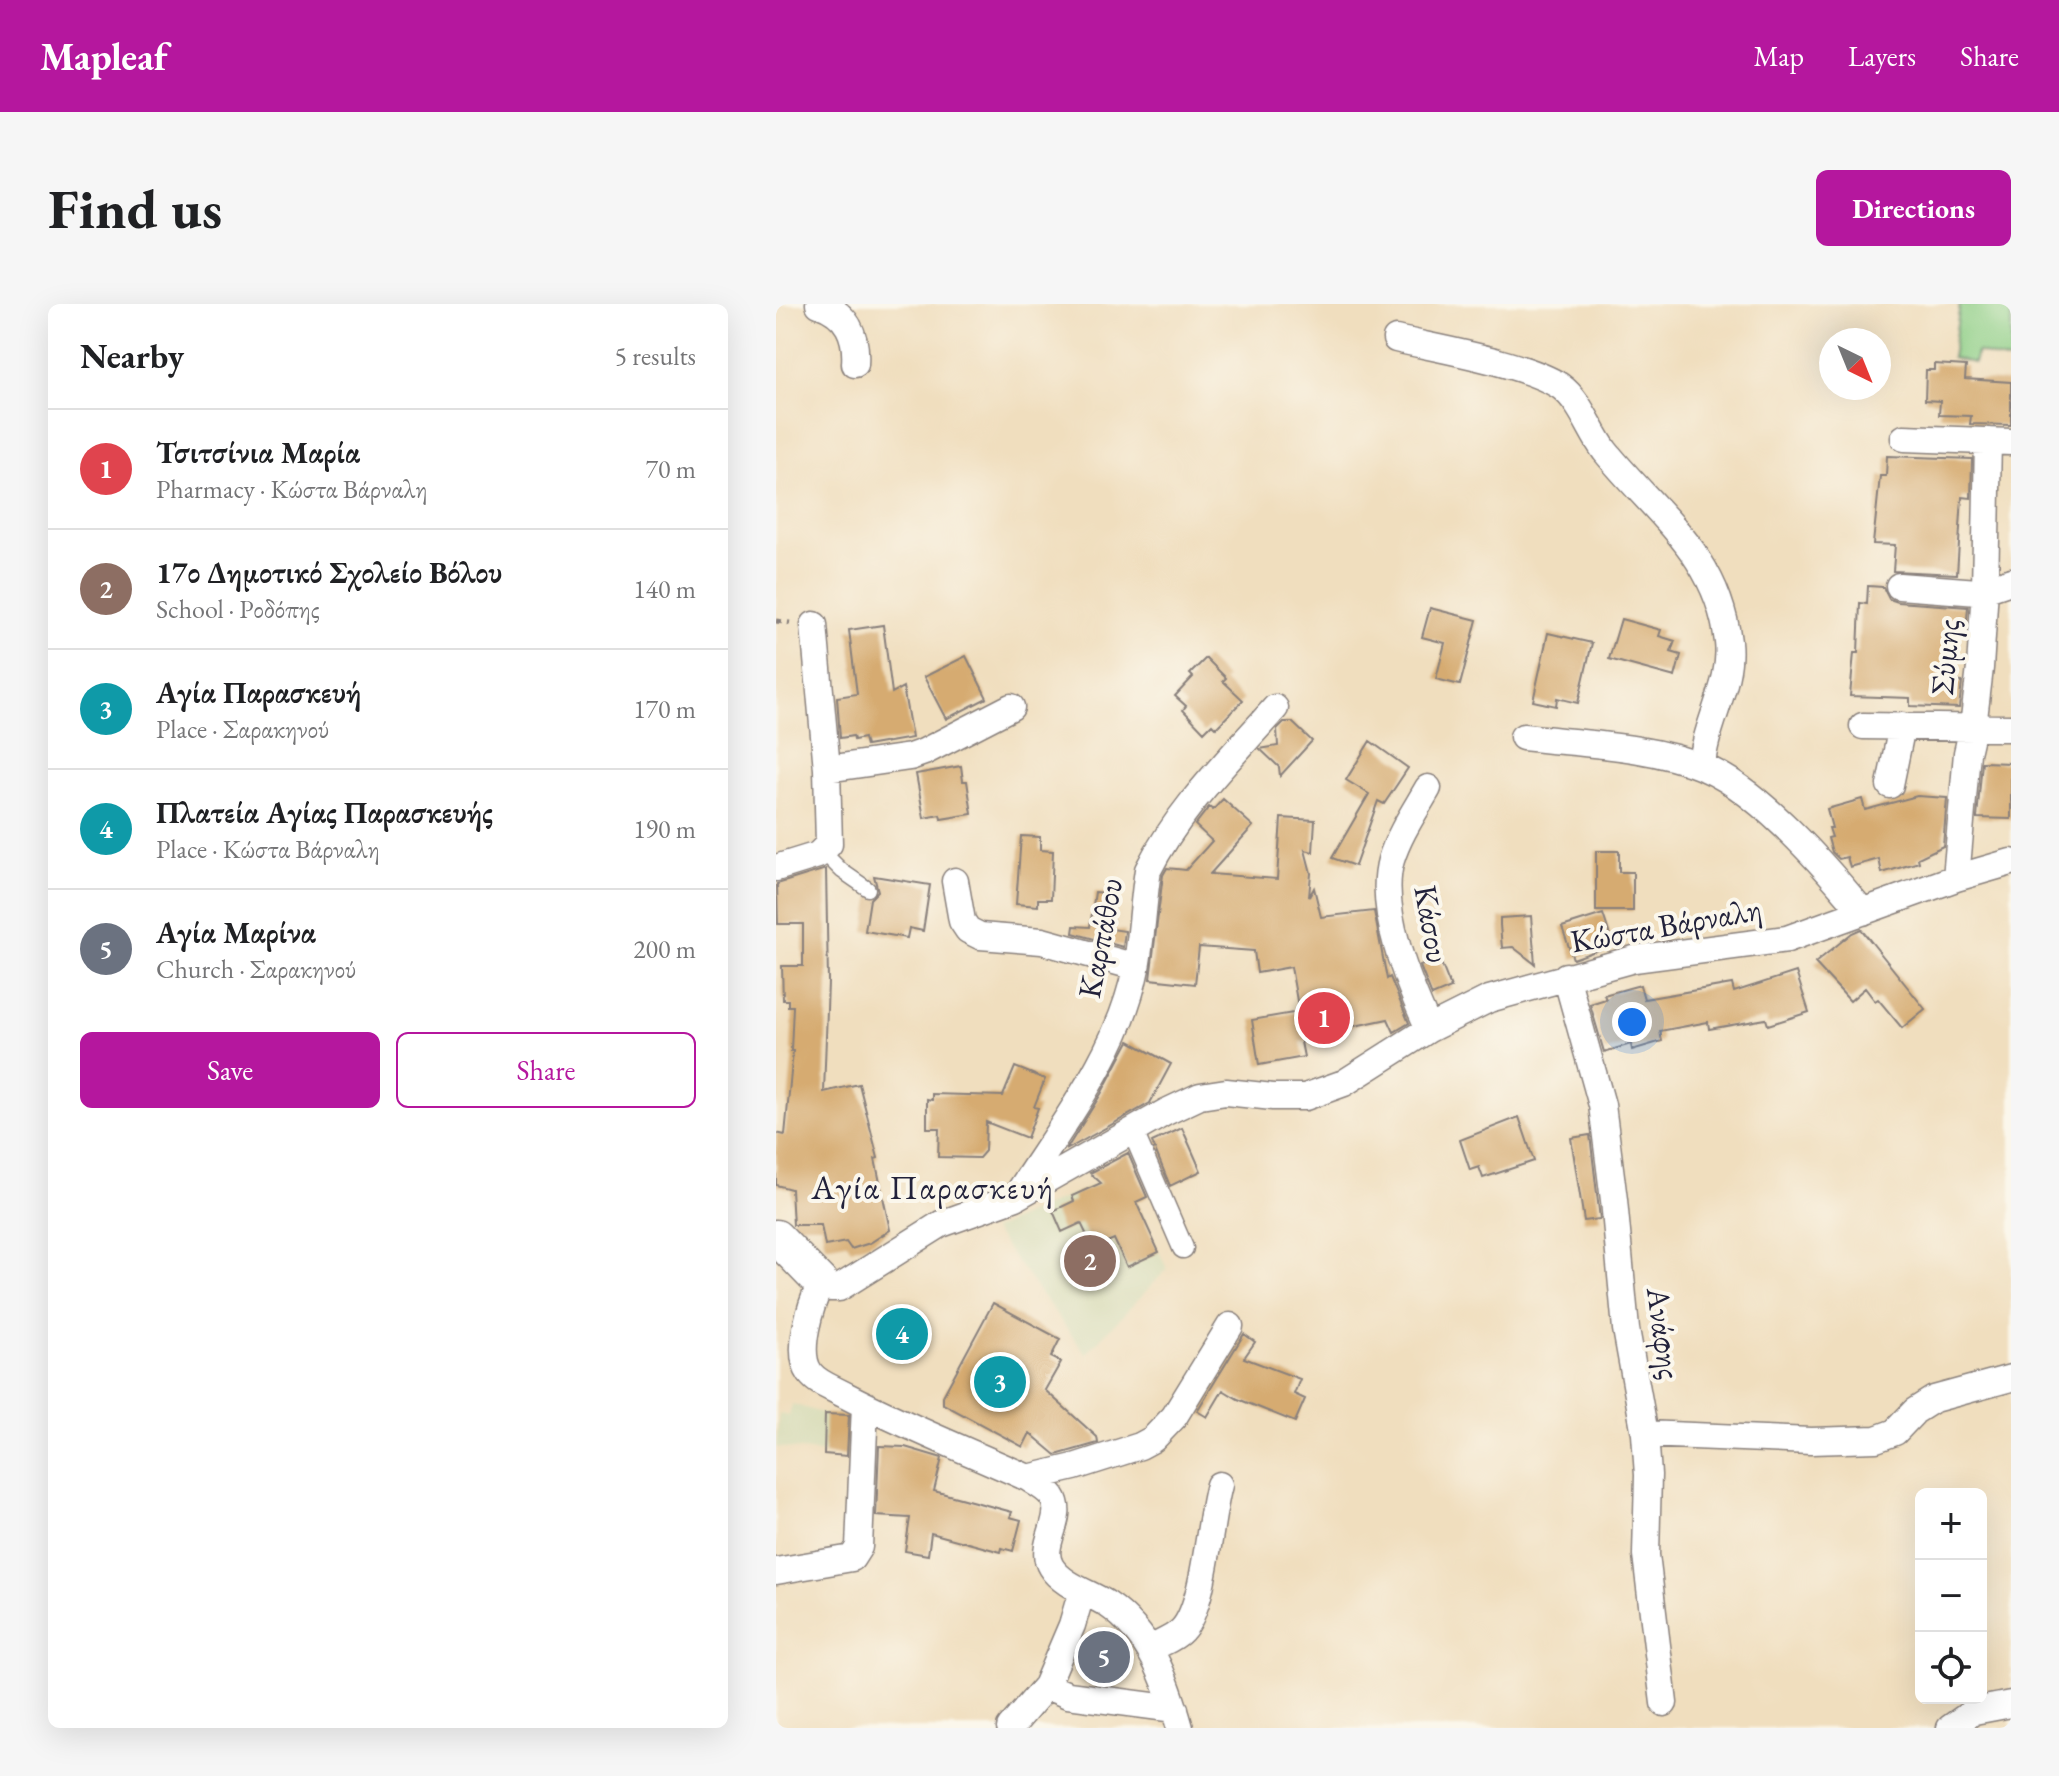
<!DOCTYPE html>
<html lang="en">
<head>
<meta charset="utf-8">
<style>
	body { margin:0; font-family:"EB Garamond",serif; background:#f6f6f6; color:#202124 }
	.controls { position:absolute; right:24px; bottom:24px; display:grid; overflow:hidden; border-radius:12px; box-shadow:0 8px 32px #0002 }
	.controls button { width:72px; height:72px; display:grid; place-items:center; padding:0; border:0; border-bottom:2px solid #e0e0e0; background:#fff; color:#202124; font:40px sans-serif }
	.compass { position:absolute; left:1043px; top:24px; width:72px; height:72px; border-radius:50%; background:#fff; box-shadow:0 8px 32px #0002; rotate:137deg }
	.you { position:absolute; left:856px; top:718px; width:28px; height:28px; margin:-20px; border:6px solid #fff; border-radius:50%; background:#1a73e8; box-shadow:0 0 0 12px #1a73e833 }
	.badge { display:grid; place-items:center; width:52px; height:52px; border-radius:50%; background:#b5179e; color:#fff; font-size:26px; font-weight:700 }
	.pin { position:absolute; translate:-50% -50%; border:4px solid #fff; box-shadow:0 2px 8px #0006 }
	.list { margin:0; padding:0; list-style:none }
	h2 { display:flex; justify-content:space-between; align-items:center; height:104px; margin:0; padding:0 32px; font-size:34px }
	h2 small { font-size:26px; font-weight:400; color:#757577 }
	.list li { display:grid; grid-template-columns:52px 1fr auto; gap:24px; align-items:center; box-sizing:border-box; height:120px; padding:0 32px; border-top:2px solid #e0e0e0 }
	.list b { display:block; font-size:30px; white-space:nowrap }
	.list p { margin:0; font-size:26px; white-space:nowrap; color:#757577 }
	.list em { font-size:26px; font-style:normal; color:#757577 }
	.actions { display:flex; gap:16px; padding:24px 32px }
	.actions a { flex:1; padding:18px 0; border:2px solid #b5179e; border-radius:12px; text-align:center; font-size:28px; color:#b5179e }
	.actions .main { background:#b5179e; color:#fff }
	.icon { flex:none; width:44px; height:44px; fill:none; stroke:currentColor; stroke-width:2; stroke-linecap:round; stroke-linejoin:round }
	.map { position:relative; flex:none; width:1235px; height:1424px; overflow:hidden; border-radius:12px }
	header { display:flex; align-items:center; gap:48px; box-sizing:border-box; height:112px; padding:0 40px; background:#b5179e; color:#fff }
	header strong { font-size:38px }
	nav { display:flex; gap:44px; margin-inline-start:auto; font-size:28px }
	.intro { display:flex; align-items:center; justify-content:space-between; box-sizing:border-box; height:192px; padding:0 48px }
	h1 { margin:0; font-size:56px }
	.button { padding:20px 36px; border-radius:12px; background:#b5179e; color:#fff; font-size:28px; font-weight:700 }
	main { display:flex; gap:48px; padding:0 48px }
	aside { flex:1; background:#fff; border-radius:12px; box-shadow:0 8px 32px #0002 }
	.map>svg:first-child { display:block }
	.built { fill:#dbdebc }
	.green { fill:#8dce85; stroke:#587860; stroke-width:2 }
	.building { fill:#d6ab71 }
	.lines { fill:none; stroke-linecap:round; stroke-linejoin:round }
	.service-casing { stroke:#89807c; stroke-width:17 }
	.pedestrian-casing { stroke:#89807c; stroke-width:23 }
	.minor-casing { stroke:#89807c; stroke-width:29 }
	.tertiary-casing { stroke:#89807c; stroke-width:37 }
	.path { stroke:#89807c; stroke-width:5; stroke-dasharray:6 6; stroke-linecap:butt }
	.service { stroke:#fff; stroke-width:14 }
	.pedestrian { stroke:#fff; stroke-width:20 }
	.minor { stroke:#fff; stroke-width:26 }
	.tertiary { stroke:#fff; stroke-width:34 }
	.labels { text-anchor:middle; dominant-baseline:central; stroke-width:8; stroke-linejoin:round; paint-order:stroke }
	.street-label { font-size:32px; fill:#22223b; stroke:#fbf7ec }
	.neighbourhood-label { font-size:34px; letter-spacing:2px; fill:#22223b; stroke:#fbf7ec }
</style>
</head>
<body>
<header>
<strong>Mapleaf</strong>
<nav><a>Map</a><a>Layers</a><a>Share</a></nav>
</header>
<div class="intro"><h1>Find us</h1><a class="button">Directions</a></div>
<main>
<aside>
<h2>Nearby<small>5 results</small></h2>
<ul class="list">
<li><span class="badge" style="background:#e0444e">1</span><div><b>Τσιτσίνια Μαρία</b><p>Pharmacy · Κώστα Βάρναλη</p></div><em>70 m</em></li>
<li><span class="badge" style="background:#8d6e63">2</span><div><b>17ο Δημοτικό Σχολείο Βόλου</b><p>School · Ροδόπης</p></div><em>140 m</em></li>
<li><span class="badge" style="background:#0f9aa8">3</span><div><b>Αγία Παρασκευή</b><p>Place · Σαρακηνού</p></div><em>170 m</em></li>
<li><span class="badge" style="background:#0f9aa8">4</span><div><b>Πλατεία Αγίας Παρασκευής</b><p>Place · Κώστα Βάρναλη</p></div><em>190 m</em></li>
<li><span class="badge" style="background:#6b7280">5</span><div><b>Αγία Μαρίνα</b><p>Church · Σαρακηνού</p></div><em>200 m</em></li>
</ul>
<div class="actions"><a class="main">Save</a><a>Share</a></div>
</aside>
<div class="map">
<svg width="1235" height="1424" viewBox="0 0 1235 1424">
	<rect width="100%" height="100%" fill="#fbf7ec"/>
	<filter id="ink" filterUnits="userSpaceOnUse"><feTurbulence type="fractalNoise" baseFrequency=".0125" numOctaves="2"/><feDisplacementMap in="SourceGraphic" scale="16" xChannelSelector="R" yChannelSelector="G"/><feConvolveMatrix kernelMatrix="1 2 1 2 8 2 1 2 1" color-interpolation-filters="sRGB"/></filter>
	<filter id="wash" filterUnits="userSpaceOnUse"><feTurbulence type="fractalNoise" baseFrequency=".006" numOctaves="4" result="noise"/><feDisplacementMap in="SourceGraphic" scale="32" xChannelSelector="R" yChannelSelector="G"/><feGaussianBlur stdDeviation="1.8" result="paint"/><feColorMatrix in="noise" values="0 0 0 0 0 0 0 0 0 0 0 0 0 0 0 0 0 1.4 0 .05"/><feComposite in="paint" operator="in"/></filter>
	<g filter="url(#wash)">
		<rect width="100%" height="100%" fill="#f0debe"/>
		<!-- built -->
		<path class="built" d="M347,868L391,965L310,1050L217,926Z
			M16,1100L49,1110L77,1111L75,1152L0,1143L3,1110L13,1112Z"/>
		<!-- green -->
		<path class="green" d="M1184,0H1235V58L1201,48L1198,59L1176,54Z"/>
		<g id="blocks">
			<!-- building -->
			<path class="building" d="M1158,60L1190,62L1189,75L1235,78V121L1194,120L1195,112L1163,111L1164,97L1149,96L1150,66H1158Z
				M1111,152L1196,155L1195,194L1186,193L1181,270L1117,267L1119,241L1097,240L1104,172H1110Z
				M1092,282L1107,283L1113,295L1122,298L1192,303L1190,326L1170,325L1166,377L1186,378L1183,404L1134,402V394L1074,392L1078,349H1082L1084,299L1091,300Z
				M654,304L701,316L684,381L660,375L669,339L646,333Z
				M845,315L885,326L883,332L899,337L895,348L905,351L899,373L833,355Z
				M107,321L116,389L127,383L136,434L90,442L88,434L78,436L77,432L64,434L61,393L81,390L73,326Z
				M772,329L816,339L802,399L781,394L780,402L757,397Z
				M190,352L211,394L170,415L148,373Z
				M430,354L450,374L447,377L467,396L440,424L436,420L428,428L407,406L410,402L399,392L417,373L414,370Z
				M508,418H516L536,437L504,472L503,463L484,445L502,442L501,425Z
				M594,437L632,464L608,500L602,497L579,562L556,554L593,490L570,476Z
				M1206,458L1235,459V515L1201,514Z
				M185,462L187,477H191L196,510L165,515L164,511L148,514L140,470Z
				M1141,492L1171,494L1167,542L1142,554L1143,558L1106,569L1103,555L1074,563L1071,553L1063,555L1056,548L1052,534L1056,533L1053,524H1056L1051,505L1086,495L1089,506Z
				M447,495L477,522L434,570L501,575L505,514L539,516L537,548L529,546L535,569L533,593L538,584L545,613L598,607L611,675L614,673L633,719L618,728L612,715L564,725V727L550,730L551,733L525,738L528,753L483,761L476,716L523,708L515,663L481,669L478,647L423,643L419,680L374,675L387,571L391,564L410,566L436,537L419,521L433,503L437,506Z
				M245,532L264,533V546L277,547L275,595H262V602L240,600Z
				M820,547H843V568H857V607H820Z
				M50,565L52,678L48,788L83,780L102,854L99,855L114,926L94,939L75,945L70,938L49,942L45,921H17L15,885L0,881V829L9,831L17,747H15L17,702H12V696H7L6,662H27V620H2L1,580Z
				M98,572L154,581L147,627L133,624L131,634L89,627L94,595L102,587Z
				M319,588L340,590L335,625L349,627L347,643L297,629L298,622L314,623Z
				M827,610L837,641L797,655L786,623Z
				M755,612L759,660L737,643L726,644L724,621V614Z
				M1085,625L1149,705L1126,724L1102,695L1099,697L1089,684L1074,697L1039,659L1076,629Z
				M661,656L663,660L665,659L675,684L656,692L644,662Z
				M1020,668L1033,708L992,721L990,715L933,725L932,718L884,727L886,737L856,746L855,740L828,748L814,700L830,695L828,691L864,681L868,695L956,680L958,688Z
				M353,737L395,760L374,799L290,846L325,790Z
				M239,763L269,775L258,803L262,804L251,834L210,818L209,847L203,854L162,853L163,824H151V795L156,796V790L227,792Z
				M743,813L758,857L707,874L703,863L694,866L684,836Z
				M406,824L425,867L394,882L376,838Z
				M814,831L824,915L808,917L795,834Z
				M352,849L371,893L360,898L383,948L351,963L338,935L317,944L305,919L286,928L277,907L298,897L296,892L325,879L314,869Z
				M217,999L284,1035L275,1053L285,1058L269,1086L321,1133L322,1139L280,1151L254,1129L247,1143L167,1100V1092Z
				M468,1030L479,1038L468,1054L524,1075L518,1090L529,1095L519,1118L462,1095L447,1086L431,1113L421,1107Z
				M49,1110L73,1111L71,1152L48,1150Z
				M103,1142L129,1143L166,1154L158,1187L236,1208L234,1213L245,1216L237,1247L226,1244L225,1248L155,1229L152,1251L129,1247L134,1214L100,1212Z"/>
		</g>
	</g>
	<g filter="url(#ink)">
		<use href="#blocks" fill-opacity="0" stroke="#89807c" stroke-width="2"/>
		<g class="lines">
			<defs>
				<path id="service" d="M47,548L66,567L92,585"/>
				<path id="pedestrian" d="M357,828L407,944"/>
				<path id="minor" d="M43,0C72,10 81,32 79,60
					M620,35C663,45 748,59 784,82C805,97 814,127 829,147C880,210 942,251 952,338C957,380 928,421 926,463
					M1128,134L1235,138
					M1123,282L1202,288L1235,277
					M1087,422L1235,424
					M747,433C807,440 873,441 929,464C984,487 1049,562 1087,608
					M51,465L134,453L148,448L235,403
					M1114,481L1126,422
					M652,484C639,507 623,530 615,556C601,605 633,681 653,725
					M0,564L42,551L53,540L51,465L38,321
					M1180,574L1191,449L1197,423L1204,364L1209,284L1212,137
					M179,577L186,617L192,626L204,632L266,637L360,663
					M790,672L826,801L838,896L850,1025L869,1130L872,1171L870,1251L888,1399
					M241,891C286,821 344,747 360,664C366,632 367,598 372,566C403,504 454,455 499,404
					M869,1130L1035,1137L1100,1135L1119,1128L1139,1107L1158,1095L1235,1074
					M252,1174L298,1163L364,1142L377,1135L398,1113L454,1022
					M0,1267L76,1254L83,1243L89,1101
					M374,1345C384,1339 398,1335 406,1326C429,1302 433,1216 443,1181
					M270,1382L292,1391L399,1405
					M234,1424L270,1382L296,1321L306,1287
					M404,1424C391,1377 374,1329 331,1300C314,1289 286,1281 275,1263C261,1241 291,1214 276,1192C271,1185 260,1179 252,1174C192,1147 129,1122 71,1092C59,1085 42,1080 34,1069C19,1048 35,1000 45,979L55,984H63L165,920L240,893L390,808L424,792L450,788L497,793H529L568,779L653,725L713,695L858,655L1011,635L1180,574L1235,558
					M1174,1424L1198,1407L1235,1400"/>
				<path id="tertiary" d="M0,933L45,979"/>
			</defs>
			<!-- service casing -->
			<use href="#service" class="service-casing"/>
			<!-- pedestrian casing -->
			<use href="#pedestrian" class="pedestrian-casing"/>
			<!-- minor casing -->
			<use href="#minor" class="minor-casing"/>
			<!-- tertiary casing -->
			<use href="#tertiary" class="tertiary-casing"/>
			<!-- path -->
			<path class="path" d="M0,317L14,319"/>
			<!-- service -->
			<use href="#service" class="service"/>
			<!-- pedestrian -->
			<use href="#pedestrian" class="pedestrian"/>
			<!-- minor -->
			<use href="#minor" class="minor"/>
			<!-- tertiary -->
			<use href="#tertiary" class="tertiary"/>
		</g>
	</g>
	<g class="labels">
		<!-- street labels -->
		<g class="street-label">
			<text transform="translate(1169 353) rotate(-85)">Σύμης</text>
			<text transform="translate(656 620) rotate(80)">Κάσου</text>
			<text transform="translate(890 621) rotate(-10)">Κώστα Βάρναλη</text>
			<text transform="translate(324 634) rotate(-79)">Καρπάθου</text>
			<text transform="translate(888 1029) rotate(82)">Ανάφης</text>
		</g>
		<!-- neighbourhood labels -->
		<g class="neighbourhood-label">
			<text x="157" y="883">Αγία Παρασκευή</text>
		</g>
	</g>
</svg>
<div class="controls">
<button>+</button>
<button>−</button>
<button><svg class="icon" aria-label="locate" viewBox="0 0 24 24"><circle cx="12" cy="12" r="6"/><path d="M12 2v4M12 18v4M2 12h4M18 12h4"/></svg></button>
</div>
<svg class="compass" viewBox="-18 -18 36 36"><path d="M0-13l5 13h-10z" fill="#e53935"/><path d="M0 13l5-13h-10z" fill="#757577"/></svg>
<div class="you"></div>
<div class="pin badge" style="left:548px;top:714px;background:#e0444e">1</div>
<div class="pin badge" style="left:314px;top:957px;background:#8d6e63">2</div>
<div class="pin badge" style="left:224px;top:1078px;background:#0f9aa8">3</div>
<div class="pin badge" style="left:126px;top:1030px;background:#0f9aa8">4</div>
<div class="pin badge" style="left:328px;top:1353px;background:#6b7280">5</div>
</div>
</main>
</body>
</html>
